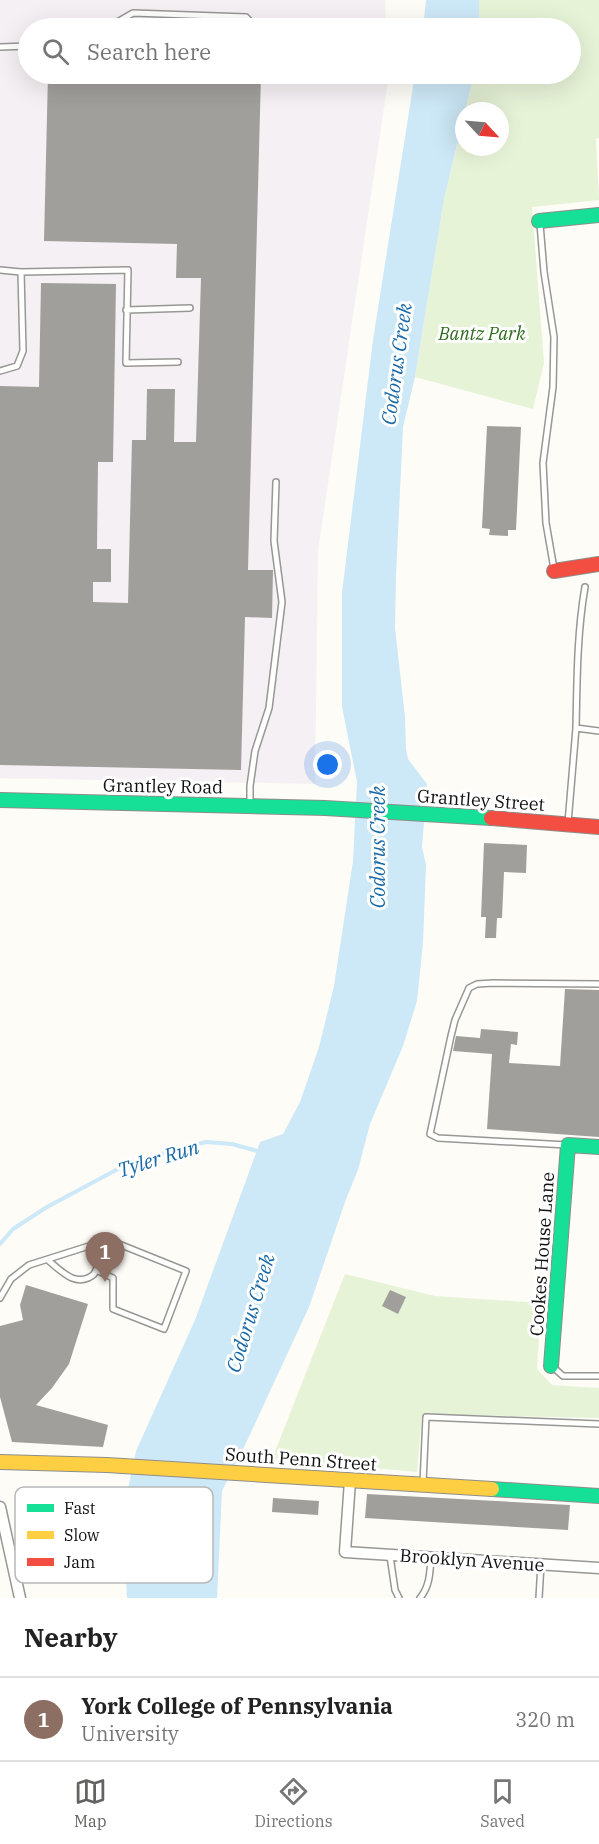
<!DOCTYPE html>
<html lang="en">
<head>
<meta charset="utf-8">
<style>
	body { margin:0; font-family:"IBM Plex Serif",serif; background:#f6f6f6; color:#222 }
	.compass { position:absolute; left:455px; top:102px; width:54px; height:54px; border-radius:50%; background:#fff; box-shadow:0 6px 24px #0002; rotate:116deg }
	.you { position:absolute; left:328px; top:765px; width:21px; height:21px; margin:-15px; border:4px solid #fff; border-radius:50%; background:#1a73e8; box-shadow:0 0 0 9px #1a73e833 }
	.badge { display:grid; place-items:center; width:39px; height:39px; border-radius:50%; background:#646362; color:#fff; font-size:20px; font-weight:700 }
	.pin { position:absolute; translate:-50% -50px; filter:drop-shadow(0 2px 3px #0008) }
	.pin::after { content:''; position:absolute; top:32px; width:21px; height:18px; background:inherit; clip-path:polygon(0 0,100% 0,50% 100%) }
	.list { margin:0; padding:0; list-style:none }
	h2 { display:flex; justify-content:space-between; align-items:center; height:78px; margin:0; padding:0 24px; font-size:26px }
	h2 small { font-size:20px; font-weight:400; color:#767676 }
	.list li { display:grid; grid-template-columns:39px 1fr auto; gap:18px; align-items:center; box-sizing:border-box; height:84px; padding:0 24px; border-top:2px solid #e0e0e0 }
	.list b { display:block; font-size:22px; white-space:nowrap }
	.list p { margin:0; font-size:20px; white-space:nowrap; color:#767676 }
	.list em { font-size:20px; font-style:normal; color:#767676 }
	.icon { flex:none; width:33px; height:33px; fill:none; stroke:currentColor; stroke-width:2; stroke-linecap:round; stroke-linejoin:round }
	.map { position:relative; flex:none; width:599px; height:1598px; overflow:hidden }
	.search { position:absolute; background:#fff; box-shadow:0 6px 24px #0002; left:18px; right:18px; top:18px; height:66px; display:flex; align-items:center; gap:15px; box-sizing:border-box; padding:0 21px; border-radius:33px; color:#767676; font-size:22px }
	.sheet { height:162px; background:#fff }
	nav { display:flex; justify-content:space-around; align-items:center; box-sizing:border-box; height:84px; border-top:2px solid #e0e0e0; background:#fff; font-size:16px; color:#767676 }
	nav a { display:grid; justify-items:center; gap:3px }
	nav .on { color:#646362 }
	.map>svg:first-child { display:block }
	.industrial { fill:#f5f0f3 }
	.green { fill:#e7f3d7 }
	.water { fill:#cde8f7 }
	.lines { fill:none; stroke-linecap:round; stroke-linejoin:round }
	.stream { stroke:#cde8f7; stroke-width:4 }
	.building { fill:#a19f9c }
	.lane-casing { stroke:#979795; stroke-width:8 }
	.street-casing { stroke:#979795; stroke-width:13 }
	.fast-casing { stroke:#8e8d8b; stroke-width:16 }
	.slow-casing { stroke:#8e8d8b; stroke-width:16 }
	.jam-casing { stroke:#8e8d8b; stroke-width:16 }
	.lane { stroke:#fffffe; stroke-width:5 }
	.street { stroke:#fffffe; stroke-width:10 }
	.fast { stroke:#16e098; stroke-width:14 }
	.slow { stroke:#ffcf43; stroke-width:14 }
	.jam { stroke:#f24e42; stroke-width:14 }
	.labels { text-anchor:middle; dominant-baseline:central; stroke-width:6; stroke-linejoin:round; paint-order:stroke }
	.park-label { font-size:18px; font-style:italic; fill:#2f6b1f; stroke:#fff }
	.street-label { font-size:18px; fill:#111; stroke:#fff }
	.water-label { font-size:20px; font-style:italic; fill:#1768a6; stroke:#fff }
	.key { fill:#fff; stroke:#b8b8b8; stroke-width:1.5 }
	.key-label { font-size:16px; fill:#111 }
</style>
</head>
<body>
<div class="map">
<svg width="599" height="1598" viewBox="0 0 599 1598">
	<rect width="100%" height="100%" fill="#fdfcf7"/>
	<!-- industrial -->
	<path class="industrial" d="M0,0H385L386,28H28V74H389L318,551L315,784L0,778Z"/>
	<!-- green -->
	<path class="green" d="M479,0H599V138L596,139L599,200L532,207L544,363L533,409L415,377L444,199L464,117V147H500V111H465L474,74H570V28H479Z
		M345,1274L435,1296L541,1303L537,1369L552,1385L599,1388V1418L422,1414L417,1472L272,1459Z"/>
	<!-- water -->
	<path class="water" d="M426,0H479V28H423Z
		M415,74H474L444,199L415,377L403,427L396,575L395,628L405,717L406,749L408,759L427,784L422,847L426,865L423,943L417,1001L403,1046L370,1124L358,1170L346,1199L309,1307L246,1443L222,1491L217,1598H127L123,1512L136,1451L195,1320L260,1142L283,1134L300,1102L319,1047L334,986L353,861L357,782L342,707V593L373,340Z"/>
	<g class="lines">
		<!-- stream -->
		<path class="stream" d="M0,1244L13,1229L47,1207L131,1162L206,1142L232,1144L261,1152"/>
	</g>
	<!-- building -->
	<path class="building" d="M48,74H261L248,570H273L272,618L245,617L241,770L0,765V386L39,387L41,283L116,284L113,462H98L97,549H111V582H93V602L128,603L132,440H146L147,389H175L174,442H196L201,278H176L177,244L44,241Z
		M487,426L521,427L516,530H508V536L489,535L490,529L482,528Z
		M484,843L527,845L526,873L504,872L502,918H497L496,938H485L486,917H481Z
		M565,989L599,990V1137L487,1129L492,1054L453,1051L456,1036L480,1038L481,1029L518,1032L517,1045L511,1044L509,1063L560,1066Z
		M26,1285L88,1304L69,1364L52,1388L36,1405L108,1425L103,1447L12,1442L0,1397V1326L23,1320L20,1305Z
		M390,1290L406,1297L398,1314L382,1306Z
		M367,1494L570,1505L568,1530L365,1518Z
		M273,1498L319,1501L318,1515L272,1512Z"/>
	<g class="lines">
		<defs>
			<path id="lane" d="M107,28L133,13L246,17L256,28
				M0,47L28,46
				M540,224L544,272L554,337L553,387L543,463L546,523L554,569
				M0,270L21,272L23,351L17,366L0,371
				M21,272L128,270L126,363L178,362
				M126,310L190,308
				M576,728C577,681 577,633 585,587
				M250,804V786L255,751L269,708L282,602L274,541L276,482
				M568,823L576,728L599,731
				M567,1145L438,1138L430,1134L451,1036L455,1020L469,988L477,984L493,983L599,984
				M48,1260C55,1266 63,1274 72,1278C82,1282 98,1278 97,1264C97,1258 92,1252 89,1246
				M0,1298L11,1279L29,1265L89,1246L104,1238L186,1271L164,1329L113,1309V1278L96,1270
				M553,1367L563,1376H599
				M423,1483L426,1417L599,1424
				M390,1556L395,1590L399,1598
				M420,1598C430,1586 430,1572 431,1557
				M539,1598L541,1564"/>
			<path id="street" d="M350,1481L345,1552L599,1568
				M0,1507L20,1598"/>
			<path id="fast" d="M539,221L599,215
				M0,800L325,808L491,818
				M551,1366L568,1145L599,1147
				M492,1489L599,1496"/>
			<path id="slow" d="M0,1462L107,1465L492,1489"/>
			<path id="jam" d="M554,571L599,564
				M491,818L599,827"/>
		</defs>
		<!-- lane casing -->
		<use href="#lane" class="lane-casing"/>
		<!-- street casing -->
		<use href="#street" class="street-casing"/>
		<!-- fast casing -->
		<use href="#fast" class="fast-casing"/>
		<!-- slow casing -->
		<use href="#slow" class="slow-casing"/>
		<!-- jam casing -->
		<use href="#jam" class="jam-casing"/>
		<!-- lane -->
		<use href="#lane" class="lane"/>
		<!-- street -->
		<use href="#street" class="street"/>
		<!-- fast -->
		<use href="#fast" class="fast"/>
		<!-- slow -->
		<use href="#slow" class="slow"/>
		<!-- jam -->
		<use href="#jam" class="jam"/>
	</g>
	<g class="labels">
		<!-- park labels -->
		<g class="park-label">
			<text x="482" y="333">Bantz Park</text>
		</g>
		<!-- street labels -->
		<g class="street-label">
			<text transform="translate(163 786) rotate(1)">Grantley Road</text>
			<text transform="translate(481 800) rotate(4)">Grantley Street</text>
			<text transform="translate(542 1254) rotate(-86)">Cookes House Lane</text>
			<text transform="translate(301 1459) rotate(4)">South Penn Street</text>
			<text transform="translate(472 1560) rotate(4)">Brooklyn Avenue</text>
		</g>
		<!-- water labels -->
		<g class="water-label">
			<text transform="translate(396 364) rotate(-82)">Codorus Creek</text>
			<text transform="translate(377 847) rotate(-90)">Codorus Creek</text>
			<text transform="translate(158 1158) rotate(-17)">Tyler Run</text>
			<text transform="translate(250 1313) rotate(-73)">Codorus Creek</text>
		</g>
	</g>
	<!-- legend -->
	<rect x="15" y="1487" width="198" height="96" rx="9" class="key"/>
	<rect x="27" y="1504" width="27" height="8" fill="#16e098"/>
	<rect x="27" y="1531" width="27" height="8" fill="#ffcf43"/>
	<rect x="27" y="1558" width="27" height="8" fill="#f24e42"/>
	<g class="key-label">
		<text x="64" y="1514">Fast</text>
		<text x="64" y="1541">Slow</text>
		<text x="64" y="1568">Jam</text>
	</g>
</svg>
<svg class="compass" viewBox="-18 -18 36 36"><path d="M0-13l5 13h-10z" fill="#e53935"/><path d="M0 13l5-13h-10z" fill="#767676"/></svg>
<div class="you"></div>
<div class="pin badge" style="left:105px;top:1282px;background:#8d6e63">1</div>
<div class="search"><svg class="icon" aria-label="search" viewBox="0 0 24 24"><circle cx="10" cy="10" r="6"/><path d="M15 15l6 6"/></svg>Search here</div>
</div>
<section class="sheet">
<h2>Nearby<small></small></h2>
<ul class="list">
<li><span class="badge" style="background:#8d6e63">1</span><div><b>York College of Pennsylvania</b><p>University</p></div><em>320 m</em></li>
</ul>
</section>
<nav>
<a class="on"><svg class="icon" aria-label="map" viewBox="0 0 24 24"><path d="M3 6l6-2 6 2 6-2v14l-6 2-6-2-6 2zM9 4v14M15 6v14"/></svg>Map</a>
<a><svg class="icon" aria-label="directions" viewBox="0 0 24 24"><path d="M12 3l9 9-9 9-9-9zM9 14v-3h6M13 9l2 2-2 2"/></svg>Directions</a>
<a><svg class="icon" aria-label="saved" viewBox="0 0 24 24"><path d="M7 4h10v16l-5-4-5 4z"/></svg>Saved</a>
</nav>
</body>
</html>
